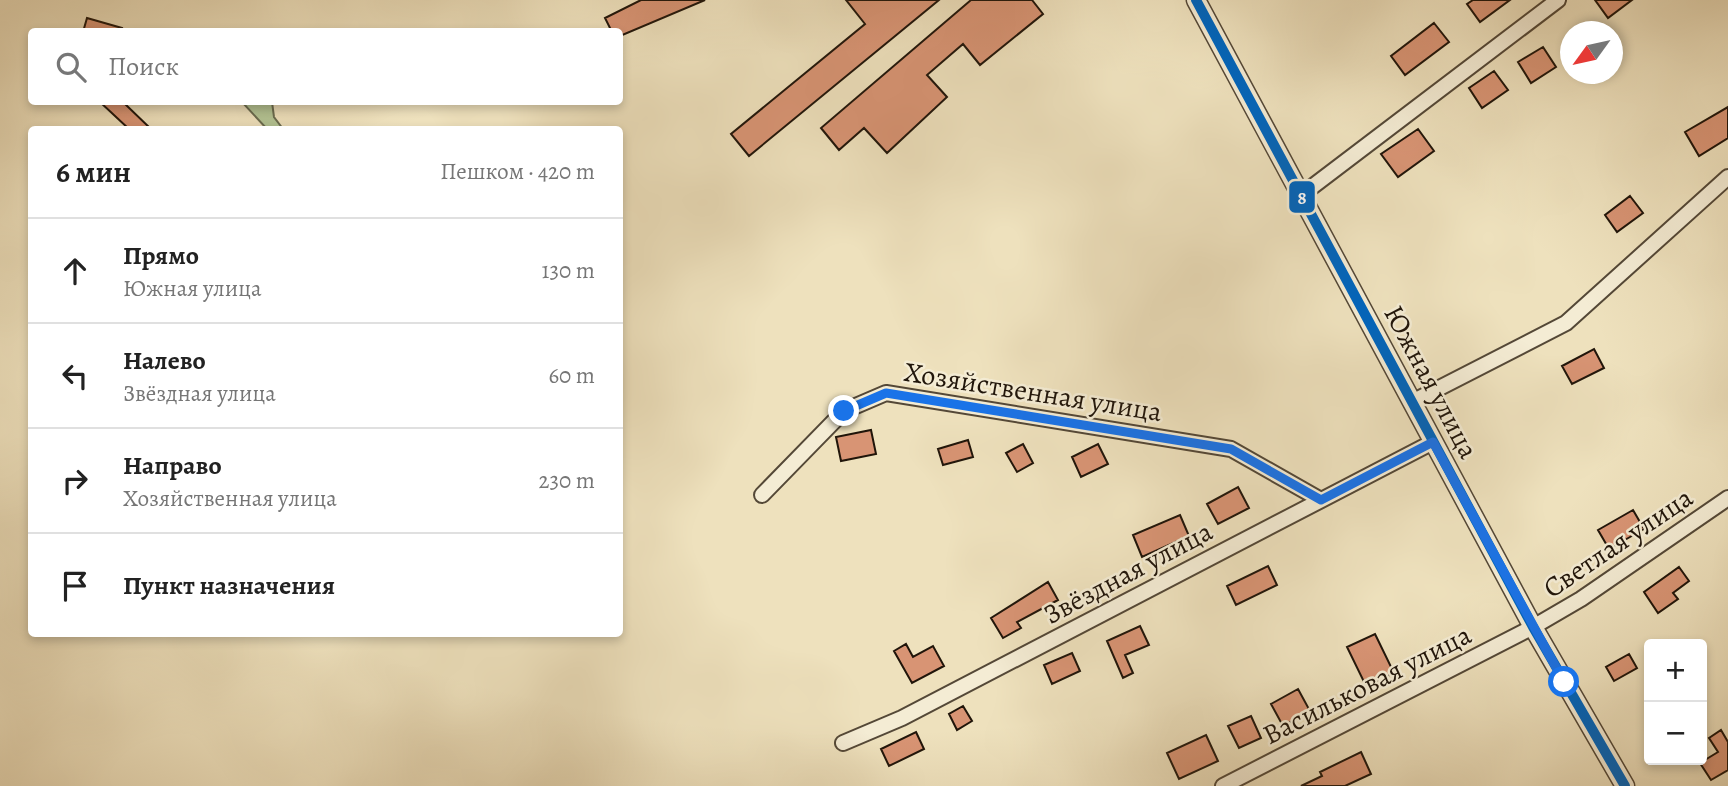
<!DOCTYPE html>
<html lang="ru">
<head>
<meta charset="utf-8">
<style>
	body { margin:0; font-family:Alegreya,serif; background:#f6f6f6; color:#222 }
	.controls { position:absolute; right:21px; bottom:21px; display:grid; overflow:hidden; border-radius:7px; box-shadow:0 4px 10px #0003 }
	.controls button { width:63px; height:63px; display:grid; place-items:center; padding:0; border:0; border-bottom:2px solid #e0e0e0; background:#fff; color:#222; font:35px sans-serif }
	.compass { position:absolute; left:1560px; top:21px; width:63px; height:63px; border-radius:50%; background:#fff; box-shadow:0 4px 10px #0003; rotate:237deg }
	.stop { position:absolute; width:21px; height:21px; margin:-16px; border:5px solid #1a73e8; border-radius:50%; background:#fff }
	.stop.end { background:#1a73e8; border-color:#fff; box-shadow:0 2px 7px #0008 }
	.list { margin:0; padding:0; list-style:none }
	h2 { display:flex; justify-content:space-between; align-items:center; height:91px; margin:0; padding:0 28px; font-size:30px }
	h2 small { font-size:23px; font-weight:400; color:#767676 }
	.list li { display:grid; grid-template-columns:46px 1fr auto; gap:21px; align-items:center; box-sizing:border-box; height:105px; padding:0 28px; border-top:2px solid #e0e0e0 }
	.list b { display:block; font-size:26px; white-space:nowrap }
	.list p { margin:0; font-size:23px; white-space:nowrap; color:#767676 }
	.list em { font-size:23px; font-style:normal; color:#767676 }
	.icon { flex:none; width:38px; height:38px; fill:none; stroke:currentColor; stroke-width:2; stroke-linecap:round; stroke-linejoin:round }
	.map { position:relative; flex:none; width:1728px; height:786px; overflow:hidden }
	.search { position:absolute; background:#fff; box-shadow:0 4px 10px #0003; left:28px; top:28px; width:595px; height:77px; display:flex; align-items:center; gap:18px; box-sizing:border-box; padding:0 24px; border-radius:7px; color:#767676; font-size:26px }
	.panel { position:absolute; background:#fff; box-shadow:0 4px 10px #0003; left:28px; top:126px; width:595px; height:511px; border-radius:7px }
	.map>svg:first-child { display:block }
	.green { fill:#b3c495; stroke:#6a6c50; stroke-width:2 }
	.building { fill:#d89474; stroke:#20150a; stroke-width:2 }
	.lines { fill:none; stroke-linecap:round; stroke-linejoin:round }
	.minor-casing { stroke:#544837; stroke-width:18 }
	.tertiary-casing { stroke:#544837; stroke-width:21 }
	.minor { stroke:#f4ecd4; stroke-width:14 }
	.tertiary { stroke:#f4ecd4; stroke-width:18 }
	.bus-1-casing { stroke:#f4ecd4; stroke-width:16 }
	.bus-1 { stroke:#0065bd; stroke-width:10 }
	.route { stroke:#1a73e8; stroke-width:9 }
	.labels { text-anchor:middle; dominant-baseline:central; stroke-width:5; stroke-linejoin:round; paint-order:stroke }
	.street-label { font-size:28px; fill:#20150a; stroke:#f4ecd4 }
	.line-badge { stroke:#f4ecd4; stroke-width:2.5 }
	.badge-label { font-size:19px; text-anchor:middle; font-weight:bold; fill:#fff }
</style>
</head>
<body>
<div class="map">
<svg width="1728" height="786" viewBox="0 0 1728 786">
	<rect width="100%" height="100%" fill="#eee1bd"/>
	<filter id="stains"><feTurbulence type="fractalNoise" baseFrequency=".00286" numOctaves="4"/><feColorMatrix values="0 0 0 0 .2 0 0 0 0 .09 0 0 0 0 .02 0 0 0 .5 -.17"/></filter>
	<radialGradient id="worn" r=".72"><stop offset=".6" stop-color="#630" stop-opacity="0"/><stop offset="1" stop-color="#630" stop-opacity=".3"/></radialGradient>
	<!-- green -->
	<path class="green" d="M242,102H272L274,117L283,129H267Z"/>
	<!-- building -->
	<path class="building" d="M641,0H705L620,36V32H612L605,18Z
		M846,0H939L749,156L731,134L865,24Z
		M971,0H1032L1043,14L980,65L963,44L927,75L947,97L887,153L864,128L839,150L821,128Z
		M1473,0H1510L1480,22L1467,4Z
		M1595,0H1632L1608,18Z
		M87,18L122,28L121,32H83Z
		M1434,23L1449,42L1405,75L1391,56Z
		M1543,47L1556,67L1531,83L1518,62Z
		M1494,71L1508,90L1482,108L1469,88Z
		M100,102H123L152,130H130Z
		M1728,107V138L1699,156L1685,132Z
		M1418,129L1434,151L1398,177L1381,154Z
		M1630,196L1643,213L1617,232L1605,215Z
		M1594,349L1604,368L1572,384L1562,366Z
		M871,430L876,454L841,461L836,437Z
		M968,440L973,457L943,465L938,449Z
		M1023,444L1033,463L1017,472L1006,453Z
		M1098,444L1108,464L1081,477L1072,457Z
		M1238,487L1249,508L1218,524L1207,504Z
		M1633,510L1644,529L1609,549L1598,530Z
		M1180,515L1189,536L1142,557L1133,535Z
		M1268,566L1277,585L1236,605L1227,586Z
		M1679,567L1689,581L1673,593L1678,599L1658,613L1644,592Z
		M1048,582L1058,600L1017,622L1021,628L1003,638L991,618Z
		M1140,626L1149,645L1125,655L1133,673L1123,678L1107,641Z
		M1375,634L1394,673L1366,686L1347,647Z
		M906,644L913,657L933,646L944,666L912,683L894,651Z
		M1072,653L1080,671L1052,684L1044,665Z
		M1629,654L1637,668L1614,681L1606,667Z
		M1298,689L1310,711L1283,726L1271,704Z
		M963,706L972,721L957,730L949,714Z
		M1251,716L1261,738L1239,748L1228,726Z
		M1721,730L1728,742V770L1711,780L1700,763L1718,752L1709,738Z
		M916,732L924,749L889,766L881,749Z
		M1206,735L1218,761L1179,779L1167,753Z
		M1361,752L1371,774L1345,786H1301L1322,776L1320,772Z"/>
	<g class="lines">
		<defs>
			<path id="minor" d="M1300,196L1558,0
				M1412,402L1566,323L1728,177
				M762,495L844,411L886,393L1231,449L1321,500
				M843,743L902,718L1433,442
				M1223,786L1533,627L1581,599L1728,498"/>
			<path id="tertiary" d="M1196,0L1533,627L1625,786"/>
		</defs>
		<!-- minor casing -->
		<use href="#minor" class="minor-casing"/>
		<!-- tertiary casing -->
		<use href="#tertiary" class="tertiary-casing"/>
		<!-- minor -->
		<use href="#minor" class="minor"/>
		<!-- tertiary -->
		<use href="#tertiary" class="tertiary"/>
		<defs>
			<path id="bus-1" d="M1196,0L1533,627L1625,786"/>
		</defs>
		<!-- bus-1 casing -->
		<use href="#bus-1" class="bus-1-casing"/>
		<!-- bus-1 -->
		<use href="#bus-1" class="bus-1"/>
	</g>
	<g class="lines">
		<!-- route -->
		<path class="route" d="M844,411L886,393L1231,449L1321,500L1433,442L1564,682"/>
	</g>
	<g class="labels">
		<!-- street labels -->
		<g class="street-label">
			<text transform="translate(1431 382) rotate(62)">Южная улица</text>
			<text transform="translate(1033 392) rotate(9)">Хозяйственная улица</text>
			<text transform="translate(1618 543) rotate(-34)">Светлая улица</text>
			<text transform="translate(1128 573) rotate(-28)">Звёздная улица</text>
			<text transform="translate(1367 685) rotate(-27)">Васильковая улица</text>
		</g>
	</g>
	<rect class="line-badge" x="1288" y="180" width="28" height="34" rx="7" fill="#0065bd"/>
	<g class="badge-label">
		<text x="1302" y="204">8</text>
	</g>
	<rect width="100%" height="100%" filter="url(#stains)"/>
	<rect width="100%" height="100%" fill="url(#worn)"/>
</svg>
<div class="controls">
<button>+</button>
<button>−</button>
</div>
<svg class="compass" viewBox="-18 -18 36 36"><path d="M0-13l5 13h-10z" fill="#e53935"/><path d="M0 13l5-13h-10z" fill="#767676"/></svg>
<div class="stop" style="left:1564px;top:682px"></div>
<div class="stop end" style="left:844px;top:411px"></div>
<div class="search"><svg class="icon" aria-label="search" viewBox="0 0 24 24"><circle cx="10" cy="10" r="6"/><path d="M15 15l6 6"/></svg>Поиск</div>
<section class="panel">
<h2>6 мин<small>Пешком · 420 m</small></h2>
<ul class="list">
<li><svg class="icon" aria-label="ahead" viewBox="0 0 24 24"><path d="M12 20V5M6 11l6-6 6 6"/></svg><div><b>Прямо</b><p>Южная улица</p></div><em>130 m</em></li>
<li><svg class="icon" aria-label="left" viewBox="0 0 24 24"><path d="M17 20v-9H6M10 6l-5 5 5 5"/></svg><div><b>Налево</b><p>Звёздная улица</p></div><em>60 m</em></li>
<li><svg class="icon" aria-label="right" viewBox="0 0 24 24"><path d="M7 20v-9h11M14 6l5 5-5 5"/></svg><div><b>Направо</b><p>Хозяйственная улица</p></div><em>230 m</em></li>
<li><svg class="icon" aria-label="arrive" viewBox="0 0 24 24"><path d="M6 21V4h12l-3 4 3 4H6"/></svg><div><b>Пункт назначения</b></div></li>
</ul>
</section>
</div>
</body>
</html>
